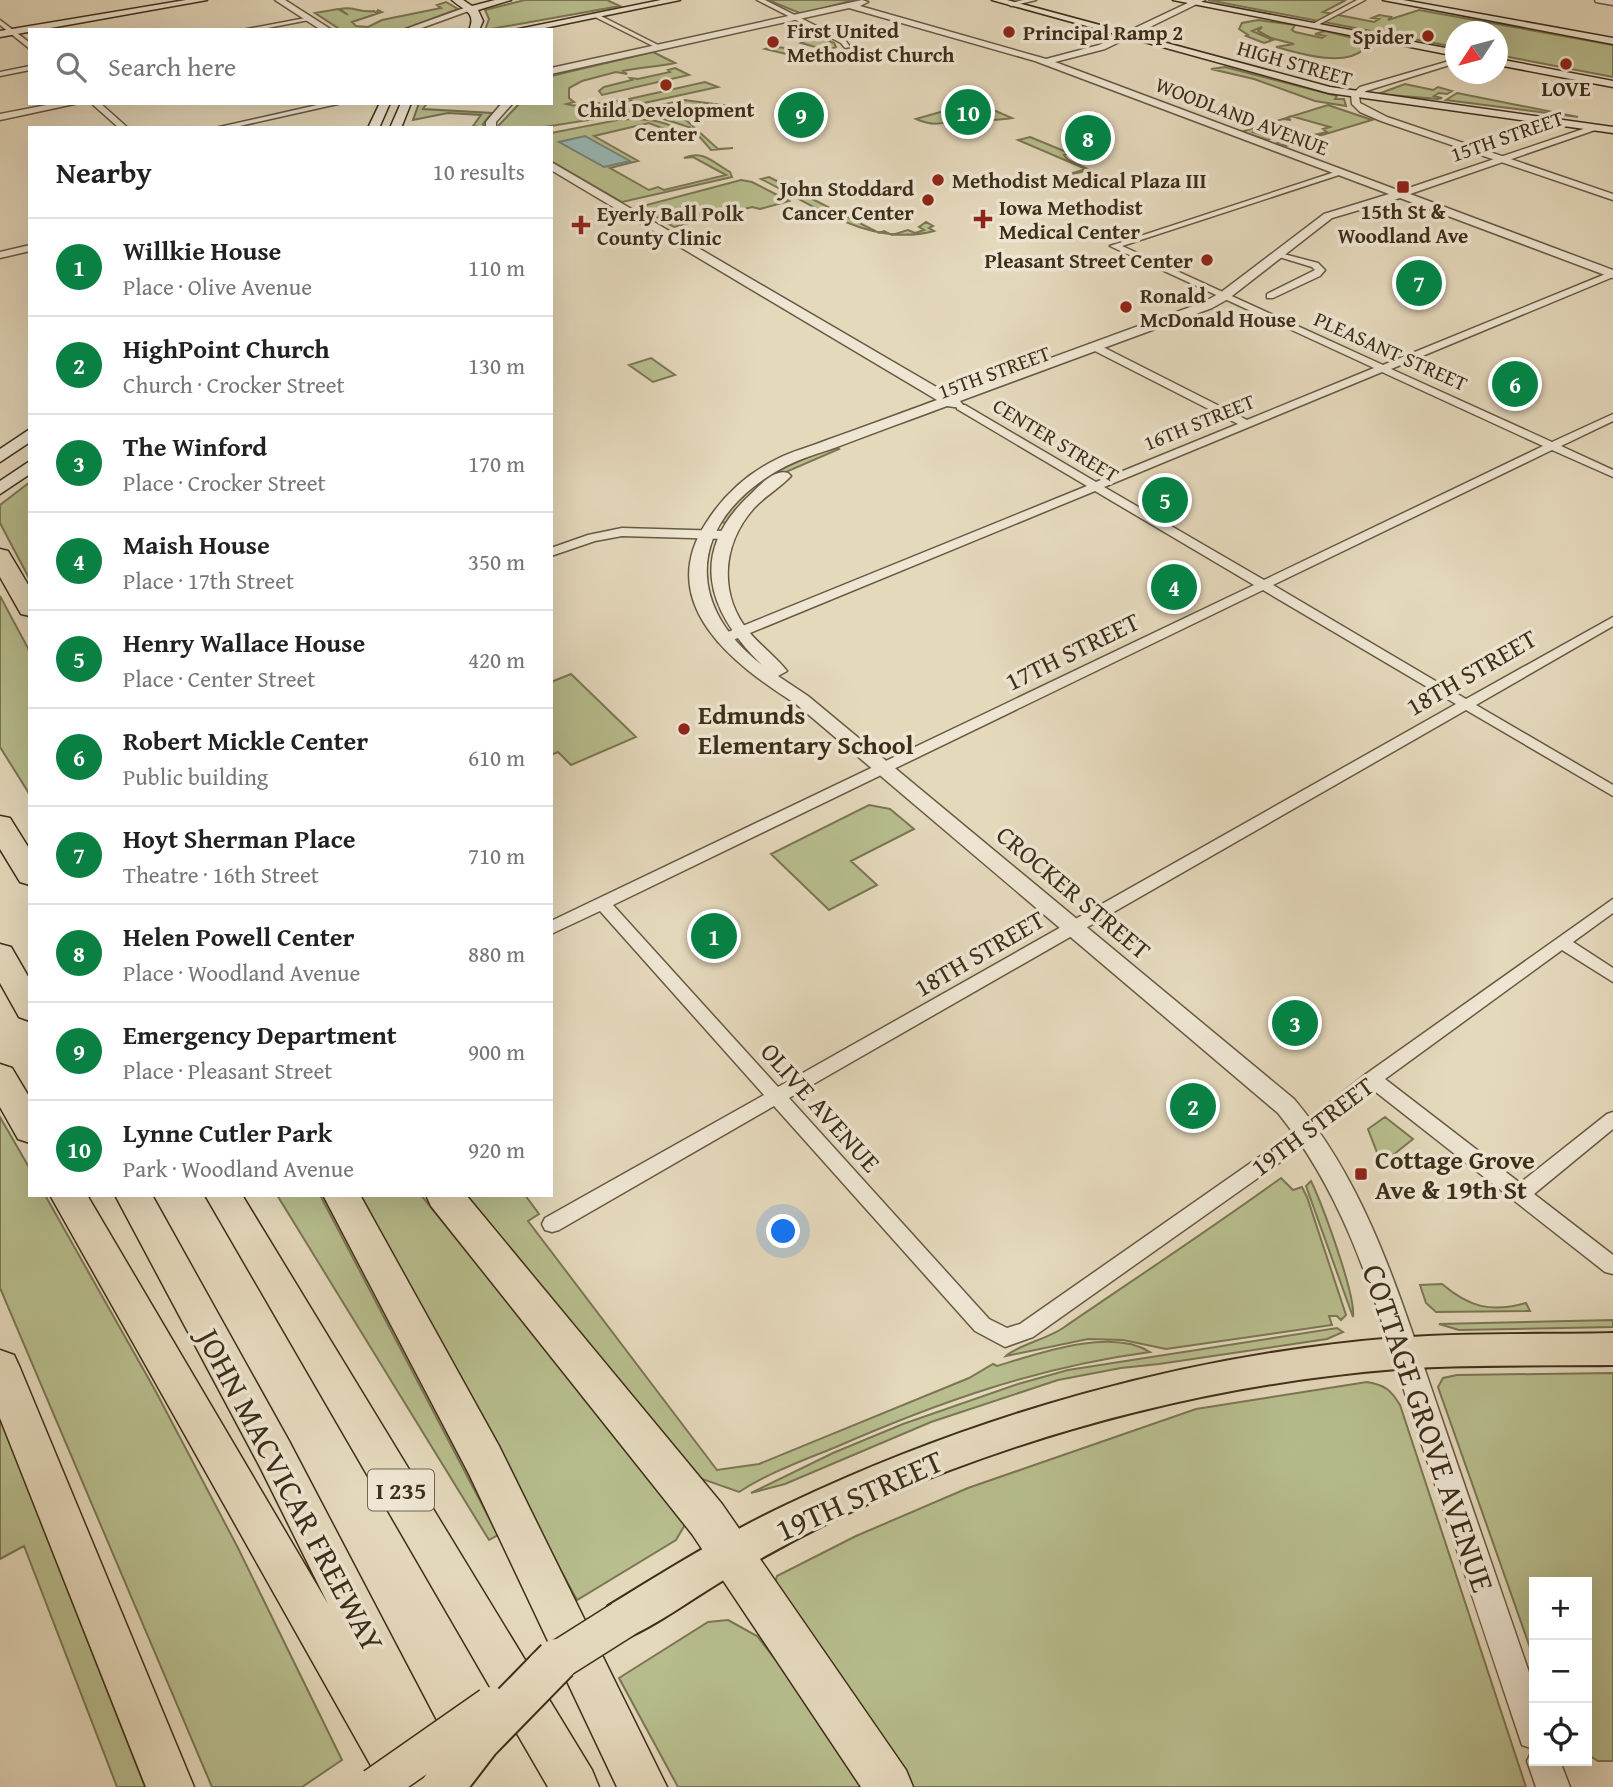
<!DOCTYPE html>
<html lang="en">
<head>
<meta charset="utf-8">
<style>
	body { margin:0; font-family:"Gentium Book Plus",serif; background:#f6f6f6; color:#222 }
	.controls { position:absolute; right:21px; bottom:21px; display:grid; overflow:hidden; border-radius:0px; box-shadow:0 7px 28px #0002 }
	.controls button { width:63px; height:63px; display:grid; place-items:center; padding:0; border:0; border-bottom:2px solid #e0e0e0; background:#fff; color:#222; font:35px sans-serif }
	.compass { position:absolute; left:1445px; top:21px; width:63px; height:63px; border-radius:50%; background:#fff; box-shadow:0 7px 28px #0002; rotate:234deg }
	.you { position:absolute; left:784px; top:1232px; width:24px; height:24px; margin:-18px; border:5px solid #fff; border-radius:50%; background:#1a73e8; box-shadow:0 0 0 10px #1a73e833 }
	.badge { display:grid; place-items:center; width:46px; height:46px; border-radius:50%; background:#0b8043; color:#fff; font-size:23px; font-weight:700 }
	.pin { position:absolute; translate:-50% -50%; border:4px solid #fff; box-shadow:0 2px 7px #0006 }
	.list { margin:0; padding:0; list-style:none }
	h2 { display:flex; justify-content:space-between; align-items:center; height:91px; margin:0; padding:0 28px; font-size:30px }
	h2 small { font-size:23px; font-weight:400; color:#767676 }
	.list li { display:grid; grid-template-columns:46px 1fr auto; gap:21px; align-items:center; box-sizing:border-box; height:98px; padding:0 28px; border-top:2px solid #e0e0e0 }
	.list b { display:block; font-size:26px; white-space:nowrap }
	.list p { margin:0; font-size:23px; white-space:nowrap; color:#767676 }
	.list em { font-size:23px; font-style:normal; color:#767676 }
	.icon { flex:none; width:38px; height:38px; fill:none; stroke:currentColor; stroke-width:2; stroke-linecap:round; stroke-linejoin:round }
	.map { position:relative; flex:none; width:1613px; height:1787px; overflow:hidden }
	.search { position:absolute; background:#fff; box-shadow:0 7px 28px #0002; left:28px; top:28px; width:525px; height:77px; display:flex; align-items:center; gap:18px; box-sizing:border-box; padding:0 24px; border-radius:0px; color:#767676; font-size:26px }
	.panel { position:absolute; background:#fff; box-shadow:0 7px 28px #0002; left:28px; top:126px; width:525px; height:1071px; border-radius:0px }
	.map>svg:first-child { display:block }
	.green { fill:#b8be8e; stroke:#7b7654; stroke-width:2 }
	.water { fill:#98b9b7; stroke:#748178; stroke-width:2 }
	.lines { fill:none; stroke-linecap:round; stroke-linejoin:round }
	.minor-casing { stroke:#685942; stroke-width:3 }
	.tertiary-casing { stroke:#685942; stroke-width:3 }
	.secondary-casing { stroke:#3e2e19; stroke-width:3 }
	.primary-casing { stroke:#3e2e19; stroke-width:4 }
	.motorway-casing { stroke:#3e2e19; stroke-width:3 }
	.minor { fill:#eee6d3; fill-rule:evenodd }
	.tertiary { fill:#eee6d3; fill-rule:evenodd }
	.secondary { fill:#eee6d3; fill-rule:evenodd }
	.primary { fill:#e5d9bc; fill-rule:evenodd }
	.motorway { fill:#e5d9bc; fill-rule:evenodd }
	.primary-bridge-casing { stroke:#3e2e19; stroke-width:41; stroke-linecap:butt }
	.motorway-bridge-casing { stroke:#3e2e19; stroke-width:46; stroke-linecap:butt }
	.primary-bridge { stroke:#e5d9bc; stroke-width:38 }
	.motorway-bridge { stroke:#e5d9bc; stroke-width:42 }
	.poi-dot { fill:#8f2418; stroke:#eee6d3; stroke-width:2.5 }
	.labels { text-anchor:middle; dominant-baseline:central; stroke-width:7; stroke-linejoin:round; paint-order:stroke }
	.far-poi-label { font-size:21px; font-weight:bold; fill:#3e2e19; stroke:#eee6d3; text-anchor:start }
	.far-street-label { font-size:21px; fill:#3e2e19; stroke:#eee6d3 }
	.shield { fill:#eee6d3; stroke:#736551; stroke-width:2 }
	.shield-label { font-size:24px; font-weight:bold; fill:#3e2e19 }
	.street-label { font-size:26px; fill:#3e2e19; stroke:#eee6d3 }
	.poi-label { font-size:26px; font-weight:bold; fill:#3e2e19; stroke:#eee6d3; text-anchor:start }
	.near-street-label { font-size:32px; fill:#3e2e19; stroke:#eee6d3 }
</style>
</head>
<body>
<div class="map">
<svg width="1613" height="1787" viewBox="0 0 1613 1787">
	<rect width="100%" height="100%" fill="#e5d9bc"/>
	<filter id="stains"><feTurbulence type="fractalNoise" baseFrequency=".00286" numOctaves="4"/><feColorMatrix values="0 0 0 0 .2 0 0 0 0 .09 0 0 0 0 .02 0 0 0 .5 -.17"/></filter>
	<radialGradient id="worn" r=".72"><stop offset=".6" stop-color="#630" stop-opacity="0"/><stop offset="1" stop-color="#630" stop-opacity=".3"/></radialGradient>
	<!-- green -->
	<path class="green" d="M525,0H607L620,6L485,30L489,19L485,10Z
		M768,0H854L802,14Z
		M1208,0H1346L1323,12L1374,22L1379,19L1372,18L1379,15L1391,17L1388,20L1419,10L1613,45V77L1498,55V32H1456L1455,47Z
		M446,2L458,9L402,30H341L315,13L338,9L348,15L340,9C354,6 359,13 374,11L376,13L378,10L382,12L352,22L356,26L368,27L382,20L441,8L437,5Z
		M1258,20L1295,25L1292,30L1295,32L1322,38L1325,36L1315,34L1325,31L1361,40L1364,49C1344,68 1298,53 1276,47L1294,44L1271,38L1258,31L1262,27L1252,31L1273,40L1264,43L1246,36L1248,35L1239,29L1242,23Z
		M805,29L834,43L836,47L807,59L765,49C784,42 802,58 826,50L801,43L805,41L791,35Z
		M653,52L675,63C657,67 641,67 623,71L627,74L616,72L582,81L569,88V98L574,102L566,104C588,111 614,94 636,104L629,99L705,82L718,87L644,103L626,114L538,128H500L499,125L520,103H551V76Z
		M1225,67L1337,96L1335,99H1344L1346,106L1315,101L1254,79L1211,69Z
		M675,68L689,75L602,95L599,91L604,87L632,80L630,78L638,79L670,72L668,70Z
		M1405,84L1433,90L1438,87L1452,91L1447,94L1439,93L1434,96L1442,98L1438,99L1378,94Z
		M1457,93L1578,117L1446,100Z
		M684,100L730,106L737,112L692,116L693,118L686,120L718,149L733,148L711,150L692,128L648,114L657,106Z
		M975,102L1012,118C1001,120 981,121 970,119C950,116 943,131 916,119Z
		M419,103H427L423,109L492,113L483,124L484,128L473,126L481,115L448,113L413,120Z
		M1328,105L1372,120L1286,146L1278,143L1327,132L1323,129L1330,127L1291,116L1286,118L1291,120L1283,119L1254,128L1256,130L1253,132L1274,137L1268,140L1241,132Z
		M623,119C644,119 671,119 685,137L649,123L594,136L638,161L610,168L649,190L658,187L664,190L726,175L693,157L684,158C702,149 714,163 730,172L732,177L622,202L551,161V133Z
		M1030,137L1069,153L1064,155L1068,160L1090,170L1056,178L1086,169L1018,140Z
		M769,177L879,233L884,231L892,235L908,230L915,233L924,230L919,227L926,222L933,226L929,228L934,231C871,248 815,206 761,179Z
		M741,180L752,182L789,201L760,209L752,207L674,227L639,207Z
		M651,358L675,375L653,382L629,365Z
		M835,446L839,449L781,474L728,523L719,522C745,482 792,463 835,446Z
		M30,482V580L0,523V505Z
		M0,596L30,652V795L0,747Z
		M571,674L636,737L571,765L558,752L551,755V682Z
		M869,805L890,809L914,829L851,861L877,885L829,910L771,854Z
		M0,1117L30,1169V1195H45L155,1390L238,1548L342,1760L302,1787H212L0,1288Z
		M1385,1117L1413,1139L1393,1155H1378L1368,1129Z
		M1281,1178L1293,1190L1302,1187L1307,1197L1346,1315L1341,1320L1337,1316H1329L1332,1325L1166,1349L1123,1340L1088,1339L1006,1356C1016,1346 1047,1339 1063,1328C1136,1278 1209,1230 1281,1178Z
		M1311,1181C1322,1204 1356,1295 1353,1317L1306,1186Z
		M277,1195H320L498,1535L489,1540Z
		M357,1195H421L686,1523L676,1540L577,1600Z
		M461,1195H525L539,1214L528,1221L717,1470L759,1464L969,1378L993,1364L997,1366C1037,1354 1111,1327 1150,1352C1038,1367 939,1402 836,1447C804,1460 768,1473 739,1492L702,1479L679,1457Z
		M1442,1284C1469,1307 1491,1313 1526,1303L1530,1311L1436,1312L1426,1303L1420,1285Z
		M1613,1320V1327L1459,1330L1439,1324Z
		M1337,1328L1343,1332L1327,1339L1159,1364L1121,1368L1058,1380L931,1422L785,1484L751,1493L833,1453L903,1424L1018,1384L1068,1370Z
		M1613,1373V1761H1598L1587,1754V1582H1534V1659L1438,1387L1443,1378L1457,1375Z
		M1367,1382C1385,1385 1391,1390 1400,1405L1526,1787H913L774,1586L777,1576L856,1536L968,1488L1196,1409Z
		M0,1418L145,1787H117L24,1546L0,1559Z
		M728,1620L757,1636L782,1668L861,1787H678L619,1678L708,1622Z"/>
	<!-- water -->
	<path class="water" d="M585,136L630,161L604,167L559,142Z"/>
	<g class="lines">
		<defs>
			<path id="minor" d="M757,0H765L846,41L850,47L845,48L841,43Z
				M1023,0H1036L1011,6L1008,4Z
				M1357,0H1365L1314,27L1309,26Z
				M593,14H597L664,48L659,49L593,16Z
				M311,17L309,20L257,30H242Z
				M0,20L30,43V49L0,25Z
				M1456,59V63L1366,91L1359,96L1360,103L1387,117L1613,194V200L1381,121L1360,112L1352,104L1351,95L1360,87Z
				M30,66V70L0,76V72Z
				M91,103H100L128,128H119Z
				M326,103H342L231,128H215Z
				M1338,171L1345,173L1122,246L1383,365L1613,271V277L1391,369L1552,442L1613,414V421L1561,446L1613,470V477L1552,450L1273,585L1466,699L1613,617V626L1476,705L1613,785V796L1466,710L789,1098L989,1319L1007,1328L1020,1324L1272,1148L1366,1074L1613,899V913L1573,942L1613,968V982L1562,950L1385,1079L1520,1183L1607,1114L1613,1112V1129L1534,1194L1613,1255V1274L1605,1272L1372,1089L1286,1158L1033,1337L1005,1347L975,1331L774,1106L559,1230L552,1232L545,1230L542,1224L545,1218L764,1095L600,911L551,934V921L1254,585L1095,491L728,642H718V636L1087,486L957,409V405H965L1096,482L1238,424L1089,348V344H1097L1247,420L1374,368L1110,246ZM1382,372L1543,446L1264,580L1104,487ZM1263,590L1456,704L778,1087L613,905Z
				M30,245V251L0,258V252Z
				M1276,252L1318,263L1325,270L1320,276L1273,298H1267V294L1315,270L1312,267L1276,256Z
				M622,528L726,531L732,535L726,539L622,536L595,541L551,556V548L588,535Z"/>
			<path id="tertiary" d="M275,0H285L332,30H321Z
				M862,0L868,2L860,6L1046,59L1099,45L1194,0H1205L1105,49L1055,62L1400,191L1592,126L1601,128L1410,194L1613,270V278L1400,198L1332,218L1228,299L1212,308L960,401L963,405L961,408L947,406C910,420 873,433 837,447C820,453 802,458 786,466C694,514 677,599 762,665C706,610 688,551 752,493C761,484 775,469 788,473L791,476C780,488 765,496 754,508C722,544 718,594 749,632C761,646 776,657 787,671L778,676L808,696L1294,1099C1369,1188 1400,1298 1437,1405C1469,1499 1502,1593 1534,1687V1761H1560L1570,1787H1536L1527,1761L1533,1749L1522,1745L1518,1733C1483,1629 1448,1525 1414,1421C1378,1312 1351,1203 1278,1113L796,704C733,664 654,604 706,523C723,496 748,473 777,459C792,451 810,447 827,440C864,427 901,413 937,400L551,170V162L950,395L1204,302L1220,293L1324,214L1389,194L1035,61L849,8L551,74V68Z
				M1595,0H1613V5L1596,2Z
				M467,7L474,9L416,30H403Z
				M57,103H79L0,120V114Z
				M502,103H513L496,122V128H486V122Z"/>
			<path id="secondary" d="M186,0H207L0,37V31Z
				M452,0H463L472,6L495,0H511L478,10L483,21L479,30H469C477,12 464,11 452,0Z
				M661,0H680L535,30H514Z
				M992,0H1007L1330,87L1613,127V133L1329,93Z
				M1173,0H1192L1456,50V56Z
				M1383,0H1403L1613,38V44Z
				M1498,59L1613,81V87L1498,65Z
				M380,103H390L379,128H368Z
				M401,103H411L401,128H390Z
				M30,429V442L0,462V449Z
				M30,461V474L0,494V481Z"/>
			<path id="primary" d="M1613,1333V1365C1541,1366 1469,1364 1397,1369C1221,1383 1043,1428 881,1498C827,1522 774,1550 722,1581C689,1601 657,1625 622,1640L608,1634L602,1620L608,1606C667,1570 726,1533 788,1504C978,1414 1186,1355 1395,1338C1468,1332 1540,1335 1613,1333Z"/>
			<path id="motorway" d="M0,549L8,551L30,588V616L21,614L0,577Z
				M0,816L10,818L30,850V885L20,882L0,849Z
				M0,944L11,947L30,980V1021L19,1017L0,983Z
				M0,1064L12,1068L30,1098V1143L18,1139L0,1107Z
				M50,1195H87L328,1604L261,1469L115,1195H152L289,1441L453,1754L460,1771L453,1787H383Z
				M205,1195H242L592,1770L599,1787H548Z
				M323,1195H360L499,1446L667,1787H617L469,1474Z
				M426,1195H466L722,1504L906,1770L913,1787H861L692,1534L431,1206Z
				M0,1350L14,1355L20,1368L194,1787H146L0,1418Z"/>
		</defs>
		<!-- minor casing -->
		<use href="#minor" class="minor-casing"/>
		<!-- tertiary casing -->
		<use href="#tertiary" class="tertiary-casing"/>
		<!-- secondary casing -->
		<use href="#secondary" class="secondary-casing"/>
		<!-- primary casing -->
		<use href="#primary" class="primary-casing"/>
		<!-- motorway casing -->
		<use href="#motorway" class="motorway-casing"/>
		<!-- minor -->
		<use href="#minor" class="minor"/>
		<!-- tertiary -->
		<use href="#tertiary" class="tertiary"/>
		<!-- secondary -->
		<use href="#secondary" class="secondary"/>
		<!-- primary -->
		<use href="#primary" class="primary"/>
		<!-- motorway -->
		<use href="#motorway" class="motorway"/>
		<defs>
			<path id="primary-bridge" d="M546,1668L622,1620
				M375,1787L491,1706"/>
			<path id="motorway-bridge" d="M443,1787L479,1740L557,1660"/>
		</defs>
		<!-- primary-bridge casing -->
		<use href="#primary-bridge" class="primary-bridge-casing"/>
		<!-- motorway-bridge casing -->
		<use href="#motorway-bridge" class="motorway-bridge-casing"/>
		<!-- primary-bridge -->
		<use href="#primary-bridge" class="primary-bridge"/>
		<!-- motorway-bridge -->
		<use href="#motorway-bridge" class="motorway-bridge"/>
	</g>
	<!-- markers -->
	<g class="poi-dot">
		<circle cx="1009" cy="32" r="7"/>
		<circle cx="1428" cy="36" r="7"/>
		<circle cx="773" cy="42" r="7"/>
		<circle cx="1566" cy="64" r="7"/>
		<circle cx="666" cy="85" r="7"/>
		<circle cx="938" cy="180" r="7"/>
		<rect x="1396" y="180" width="14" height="14" rx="3.5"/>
		<circle cx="928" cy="200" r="7"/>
		<path d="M979.5 208.5h7v7h7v7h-7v7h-7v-7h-7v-7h7z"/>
		<path d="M577.5 214.5h7v7h7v7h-7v7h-7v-7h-7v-7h7z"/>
		<circle cx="1207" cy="260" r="7"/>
		<circle cx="1126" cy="307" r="7"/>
		<circle cx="684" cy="729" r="7"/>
		<rect x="1354" y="1167" width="14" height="14" rx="3.5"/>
	</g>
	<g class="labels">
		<!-- far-poi labels -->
		<g class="far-poi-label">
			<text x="787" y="30">First United<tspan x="787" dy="24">Methodist Church</tspan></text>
			<text x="1023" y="32">Principal Ramp 2</text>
			<text x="1414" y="36" text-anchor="end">Spider</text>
			<text x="1566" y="88" text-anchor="middle">LOVE</text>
			<text x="666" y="109" text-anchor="middle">Child Development<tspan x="666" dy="24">Center</tspan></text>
			<text x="952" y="180">Methodist Medical Plaza III</text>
			<text x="914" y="188" text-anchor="end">John Stoddard<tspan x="914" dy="24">Cancer Center</tspan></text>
			<text x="999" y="207">Iowa Methodist<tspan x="999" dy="24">Medical Center</tspan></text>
			<text x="1403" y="211" text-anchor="middle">15th St &amp;<tspan x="1403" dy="24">Woodland Ave</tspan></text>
			<text x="597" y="213">Eyerly Ball Polk<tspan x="597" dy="24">County Clinic</tspan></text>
			<text x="1193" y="260" text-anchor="end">Pleasant Street Center</text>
			<text x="1140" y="295">Ronald<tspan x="1140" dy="24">McDonald House</tspan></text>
		</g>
		<!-- far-street labels -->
		<g class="far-street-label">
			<text transform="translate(1295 63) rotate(16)">HIGH STREET</text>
			<text transform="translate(1242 116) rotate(21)">WOODLAND AVENUE</text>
			<text transform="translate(1507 136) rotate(-19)">15TH STREET</text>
			<text transform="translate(1391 351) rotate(24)">PLEASANT STREET</text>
			<text transform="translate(994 372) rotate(-20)">15TH STREET</text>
			<text transform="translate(1199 422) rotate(-22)">16TH STREET</text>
			<text transform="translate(1056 440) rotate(31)">CENTER STREET</text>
		</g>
		<!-- shield labels -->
		<rect class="shield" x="368" y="1469.5" width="66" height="41" rx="5"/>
		<g class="shield-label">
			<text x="401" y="1490">I 235</text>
		</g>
		<!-- street labels -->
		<g class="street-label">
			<text transform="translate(1072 651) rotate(-26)">17TH STREET</text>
			<text transform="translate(1471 672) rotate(-30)">18TH STREET</text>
			<text transform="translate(1074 892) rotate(40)">CROCKER STREET</text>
			<text transform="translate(979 953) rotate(-30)">18TH STREET</text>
			<text transform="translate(821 1107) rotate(48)">OLIVE AVENUE</text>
			<text transform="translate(1312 1126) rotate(-37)">19TH STREET</text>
		</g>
		<!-- poi labels -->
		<g class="poi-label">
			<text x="698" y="714">Edmunds<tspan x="698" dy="30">Elementary School</tspan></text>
			<text x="1375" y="1159">Cottage Grove<tspan x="1375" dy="30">Ave &amp; 19th St</tspan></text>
		</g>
		<!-- near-street labels -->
		<g class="near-street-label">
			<text transform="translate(1429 1428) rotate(71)">COTTAGE GROVE AVENUE</text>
			<text transform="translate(291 1490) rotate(62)">JOHN MACVICAR FREEWAY</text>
			<text transform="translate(859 1495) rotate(-24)">19TH STREET</text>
		</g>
	</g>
	<rect width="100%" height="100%" filter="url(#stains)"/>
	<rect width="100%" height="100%" fill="url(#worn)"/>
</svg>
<div class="controls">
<button>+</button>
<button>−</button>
<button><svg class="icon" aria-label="locate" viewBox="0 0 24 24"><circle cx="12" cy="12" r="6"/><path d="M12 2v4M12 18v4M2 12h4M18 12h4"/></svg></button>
</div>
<svg class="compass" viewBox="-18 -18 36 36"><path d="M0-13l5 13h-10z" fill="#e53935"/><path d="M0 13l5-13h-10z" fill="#767676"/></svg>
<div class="you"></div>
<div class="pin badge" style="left:714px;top:936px">1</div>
<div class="pin badge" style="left:1193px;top:1106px">2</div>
<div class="pin badge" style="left:1295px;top:1023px">3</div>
<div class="pin badge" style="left:1174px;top:587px">4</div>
<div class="pin badge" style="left:1165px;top:500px">5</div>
<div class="pin badge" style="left:1515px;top:384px">6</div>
<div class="pin badge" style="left:1419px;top:283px">7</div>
<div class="pin badge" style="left:1088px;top:138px">8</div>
<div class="pin badge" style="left:801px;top:115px">9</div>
<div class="pin badge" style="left:968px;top:112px">10</div>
<div class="search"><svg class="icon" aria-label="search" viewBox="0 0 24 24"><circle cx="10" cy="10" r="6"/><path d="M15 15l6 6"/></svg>Search here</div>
<section class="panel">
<h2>Nearby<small>10 results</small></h2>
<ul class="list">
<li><span class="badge">1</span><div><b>Willkie House</b><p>Place · Olive Avenue</p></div><em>110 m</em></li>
<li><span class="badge">2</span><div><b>HighPoint Church</b><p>Church · Crocker Street</p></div><em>130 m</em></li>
<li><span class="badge">3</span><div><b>The Winford</b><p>Place · Crocker Street</p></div><em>170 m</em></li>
<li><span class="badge">4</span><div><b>Maish House</b><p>Place · 17th Street</p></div><em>350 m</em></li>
<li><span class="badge">5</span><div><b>Henry Wallace House</b><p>Place · Center Street</p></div><em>420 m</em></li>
<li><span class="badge">6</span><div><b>Robert Mickle Center</b><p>Public building</p></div><em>610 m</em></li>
<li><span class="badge">7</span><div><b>Hoyt Sherman Place</b><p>Theatre · 16th Street</p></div><em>710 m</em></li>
<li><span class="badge">8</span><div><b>Helen Powell Center</b><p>Place · Woodland Avenue</p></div><em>880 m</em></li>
<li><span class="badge">9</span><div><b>Emergency Department</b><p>Place · Pleasant Street</p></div><em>900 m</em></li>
<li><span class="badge">10</span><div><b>Lynne Cutler Park</b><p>Park · Woodland Avenue</p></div><em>920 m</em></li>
</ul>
</section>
</div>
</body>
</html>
